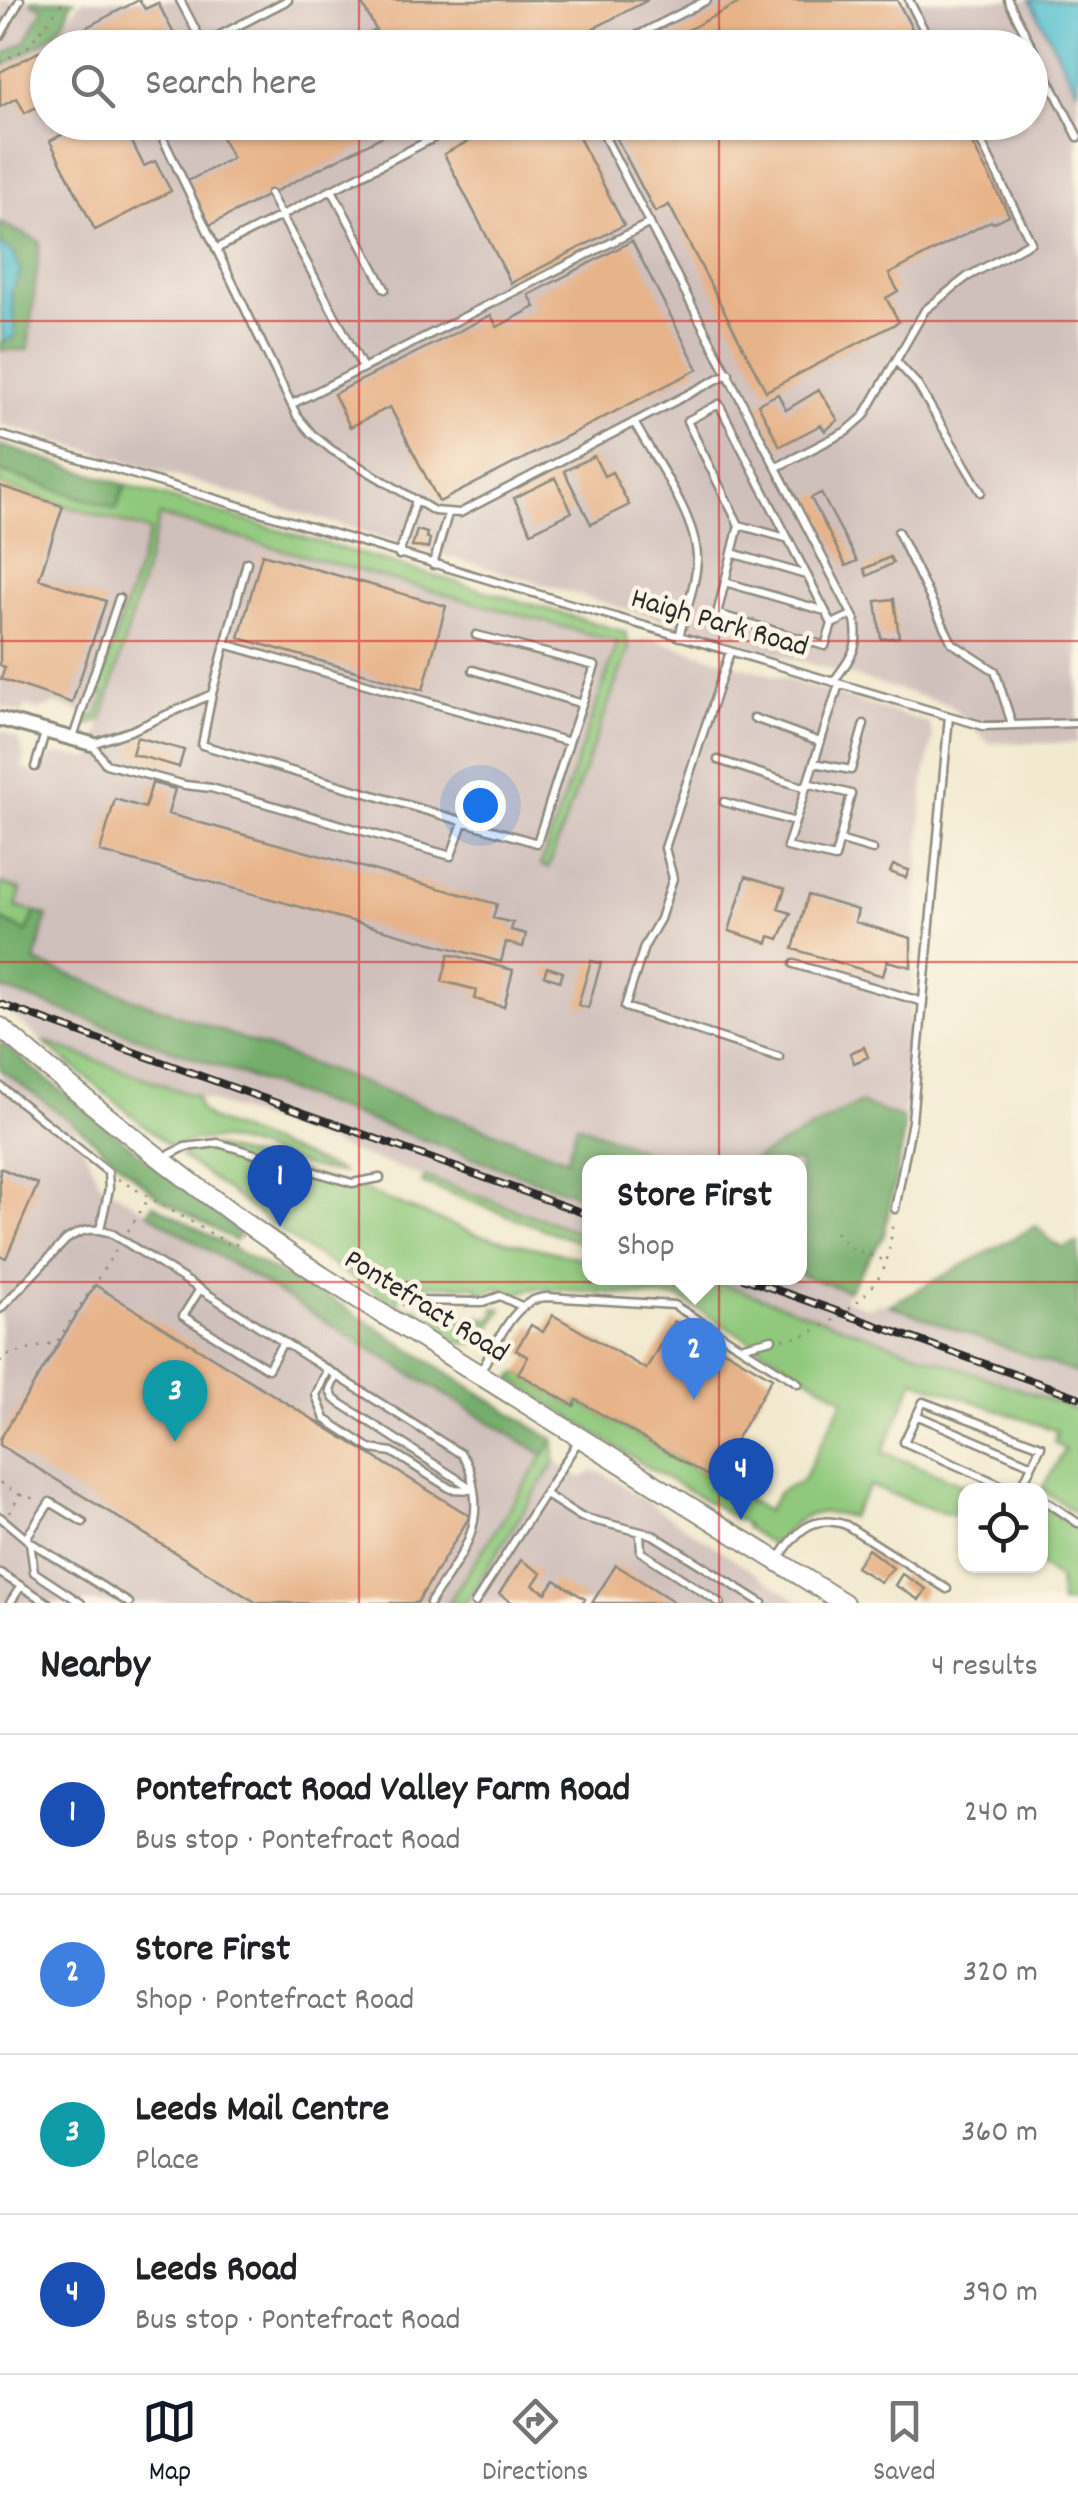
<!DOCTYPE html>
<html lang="en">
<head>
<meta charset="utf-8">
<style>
	body { margin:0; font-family:Dekko,sans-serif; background:#f6f6f6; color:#202124 }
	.controls { position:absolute; right:30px; bottom:30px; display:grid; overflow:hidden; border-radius:20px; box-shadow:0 2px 8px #0004 }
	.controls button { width:90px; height:90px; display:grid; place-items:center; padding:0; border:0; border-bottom:2px solid #e0e0e0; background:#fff; color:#202124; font:50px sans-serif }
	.you { position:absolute; left:480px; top:805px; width:35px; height:35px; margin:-25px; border:8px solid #fff; border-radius:50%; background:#1a73e8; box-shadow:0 0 0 15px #1a73e833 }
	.badge { display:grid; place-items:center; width:65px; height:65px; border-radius:50%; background:#111827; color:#fff; font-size:32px; font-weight:700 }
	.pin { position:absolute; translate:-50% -82px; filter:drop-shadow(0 2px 5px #0008) }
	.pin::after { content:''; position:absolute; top:52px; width:35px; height:30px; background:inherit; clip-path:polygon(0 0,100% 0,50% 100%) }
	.popup { position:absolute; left:582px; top:1155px; width:225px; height:130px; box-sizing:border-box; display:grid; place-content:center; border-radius:20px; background:#fff; filter:drop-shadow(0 2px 8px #0005); font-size:32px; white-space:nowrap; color:#757577 }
	.popup b { font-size:38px; color:#202124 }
	.popup::after { content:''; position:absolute; left:50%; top:100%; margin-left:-20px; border:20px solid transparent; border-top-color:#fff }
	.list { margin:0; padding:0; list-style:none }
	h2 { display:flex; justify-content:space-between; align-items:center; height:130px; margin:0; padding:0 40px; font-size:42px }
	h2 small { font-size:32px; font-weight:400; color:#757577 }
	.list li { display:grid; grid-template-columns:65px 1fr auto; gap:30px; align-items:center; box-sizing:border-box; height:160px; padding:0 40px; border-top:2px solid #e0e0e0 }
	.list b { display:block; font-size:38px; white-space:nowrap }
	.list p { margin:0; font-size:32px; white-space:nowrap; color:#757577 }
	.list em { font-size:32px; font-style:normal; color:#757577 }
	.icon { flex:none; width:55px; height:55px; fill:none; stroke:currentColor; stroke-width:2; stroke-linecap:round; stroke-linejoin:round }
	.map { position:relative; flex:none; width:1078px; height:1603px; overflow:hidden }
	.search { position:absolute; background:#fff; box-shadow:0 2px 8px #0004; left:30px; right:30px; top:30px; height:110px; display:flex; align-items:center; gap:25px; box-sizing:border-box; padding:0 35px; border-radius:55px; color:#757577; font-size:38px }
	.sheet { height:770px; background:#fff }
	nav { display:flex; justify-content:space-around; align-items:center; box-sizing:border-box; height:140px; border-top:2px solid #e0e0e0; background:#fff; font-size:28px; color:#757577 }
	nav a { display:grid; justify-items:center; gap:5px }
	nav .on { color:#111827 }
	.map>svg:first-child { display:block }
	.industrial { fill:#d0c0bc; fill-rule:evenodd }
	.green { fill:#90c97d; stroke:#5e7a54; stroke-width:2.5 }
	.forest { fill:#74ad6c; stroke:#506c4c; stroke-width:2.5 }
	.water { fill:#55bfd0; stroke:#40757e; stroke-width:2.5 }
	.building { fill:#e7b48a }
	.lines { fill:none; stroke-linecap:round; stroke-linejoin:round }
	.service-casing { stroke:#8e8a7e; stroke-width:11 }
	.minor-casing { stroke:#8e8a7e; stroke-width:18 }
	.secondary-casing { stroke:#8e8a7e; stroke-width:22 }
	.path { stroke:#8e8a7e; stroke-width:2.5; stroke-dasharray:2.5 8; stroke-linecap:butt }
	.service { stroke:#fff; stroke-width:6 }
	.minor { stroke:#fff; stroke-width:12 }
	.secondary { stroke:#fff; stroke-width:18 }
	.rail-casing { stroke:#2b2b2b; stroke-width:8 }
	.rail { stroke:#fcf5e5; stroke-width:4; stroke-dasharray:11; stroke-linecap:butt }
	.grid { fill:none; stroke:#d62828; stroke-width:2.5; stroke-opacity:0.55 }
	.labels { text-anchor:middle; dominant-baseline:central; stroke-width:9; stroke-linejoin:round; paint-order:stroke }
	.street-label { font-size:30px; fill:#2b2b2b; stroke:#fcf5e5 }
</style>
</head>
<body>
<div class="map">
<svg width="1078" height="1603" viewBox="0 0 1078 1603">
	<rect width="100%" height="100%" fill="#fcf5e5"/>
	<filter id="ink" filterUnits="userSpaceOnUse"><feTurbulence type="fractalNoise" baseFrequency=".01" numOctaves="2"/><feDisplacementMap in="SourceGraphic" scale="20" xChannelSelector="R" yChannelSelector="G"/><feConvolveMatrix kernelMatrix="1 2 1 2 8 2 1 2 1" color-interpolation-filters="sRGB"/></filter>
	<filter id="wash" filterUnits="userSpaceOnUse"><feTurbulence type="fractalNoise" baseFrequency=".0048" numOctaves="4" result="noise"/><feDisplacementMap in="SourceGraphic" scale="40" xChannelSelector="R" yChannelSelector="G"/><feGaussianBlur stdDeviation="2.25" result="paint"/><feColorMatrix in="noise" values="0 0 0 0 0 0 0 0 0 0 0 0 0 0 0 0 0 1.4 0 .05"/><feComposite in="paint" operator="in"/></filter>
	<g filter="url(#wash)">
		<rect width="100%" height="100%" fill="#f2ead0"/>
		<!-- industrial -->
		<path class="industrial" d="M0,0H69L46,28L0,59Z
			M82,0H1030L1078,92V743H988L950,705L0,424V350H27L40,242L0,223V68L60,29ZM48,48H1030V122H48Z
			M0,486L150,531L98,691L105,694L97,718L57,704L37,710L25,706L23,714L0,706Z
			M160,516L619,643L541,864L548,868L628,643L649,638L929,723L933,736L924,781L904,1119L859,1103L749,1162H672L577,1124L567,1159L34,962L47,916L16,907L21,890L0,883V729L18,739L25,757L22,768L40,775L49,757L57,753L91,759Z
			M0,988L589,1199V1236L42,1041L0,1005Z
			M0,1069L71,1121L100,1183L544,1455L448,1603H0Z
			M799,1274L848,1291L844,1299L868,1308L880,1303L889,1305L1078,1374V1411L846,1343L838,1325L707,1278H799Z
			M555,1462L582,1478L593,1471L603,1473L801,1603H465Z"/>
		<!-- green -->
		<path class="green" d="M0,471L116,509L126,485L625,632L629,648L548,868L541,865L618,642L160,516L102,721L84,726L88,715L97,717L105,695L98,692L150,531L0,486Z
			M0,883L21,890L16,907L35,912L27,932L0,919Z
			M42,1041L197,1097L200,1110L210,1119L344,1173C285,1170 229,1119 172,1148Z
			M212,1146L358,1188L475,1234L589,1260V1278H645L681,1292L687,1283L673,1278H706L1078,1410V1515L1042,1489L1065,1450L1054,1442L1057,1431L914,1380L883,1452L977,1490H966L965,1517L934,1510L870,1486L850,1517C819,1507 798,1513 780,1541L769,1543L745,1527L746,1524L649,1468L511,1379L518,1373L573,1406L577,1400L767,1511L780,1491L802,1481L844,1399L680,1298L537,1288L517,1293L496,1288L478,1295V1286L401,1285L398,1304L406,1309H420V1318H494V1308L502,1309L491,1327L483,1322L479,1329L486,1334C478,1343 470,1345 458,1342L301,1246L181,1156L191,1149Z
			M425,1177L589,1236V1246L422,1183Z
			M554,1440L555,1462L465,1603H448Z
			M1041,1503L1078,1530V1603H1060L1059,1579L1040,1566Z"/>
		<!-- forest -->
		<path class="forest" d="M32,0H74L70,3C68,36 25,51 0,68V57L26,41L43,8L31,2Z
			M0,223L40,242L28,350H0V343L15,336L11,291L14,254L0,243Z
			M0,445L126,485L116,509L0,471Z
			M35,912L47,916L35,962L567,1159L577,1124L672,1162H589V1199L0,988V919L27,932Z
			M0,1042L240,1233L235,1241L158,1197L71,1121L0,1069Z
			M859,1103L904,1119L902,1147L884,1235L848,1291L799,1274V1162H749Z
			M153,1204L310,1291L322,1293L554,1440L544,1455L148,1213Z
			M1036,1226L1053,1243L1063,1248L1078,1243V1374L889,1305Z"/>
		<!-- water -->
		<path class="water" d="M1030,0H1078V92Z
			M0,243L14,254L21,272L11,291L15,336L2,343Z"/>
		<g id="blocks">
			<!-- building -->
			<path class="building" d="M139,0L145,9L158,3L175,36L152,48H48V101L25,113L17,98L0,107V72Z
				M360,0H648L556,48H341L376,30Z
				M745,0H897L922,48H653Z
				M86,122H139L126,130L144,166L155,161L171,191L95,230L50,141Z
				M214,122H410L210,225L188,181L232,158Z
				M506,122H571L624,225L511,283L444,154Z
				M608,122H961L1009,215L993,223L991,221L889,274L898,291L886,298L899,322L766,391L669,205L655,212Z
				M632,241L698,369L439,502L390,407L350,427L334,394L491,315L497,327L535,307L529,295Z
				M819,390L838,420L825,431L821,425L780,446L758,404L778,394L786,410Z
				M594,456L604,476L612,472L629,505L591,524L564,471Z
				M555,478L572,512L531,532L514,498Z
				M0,486L63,506L39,579L106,601L72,703L1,679L5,667L0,665Z
				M821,493L857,561L846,566L811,498Z
				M417,530L427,533L426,537L430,539L428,548L412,547Z
				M262,554L446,606L423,690L239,638Z
				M890,557L893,563L867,576L864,569Z
				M894,599L899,637L881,639L876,601Z
				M137,737L184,750L179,767L132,754Z
				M152,783L175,789L168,814L497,904L493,918L513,923L511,930L526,934L523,947L506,942L501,962L100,852L115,799L145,808Z
				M893,865L909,870L906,878L890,872Z
				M746,876L785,888L778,909L791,913L779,939L770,936L768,943L729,931Z
				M808,895L858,910L855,922L911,938V967L887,961L883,976L793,949Z
				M449,954L513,970L504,1007L475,999L477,990L442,981Z
				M591,961L601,963L588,1008L578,1005Z
				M547,967L563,972L560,981L544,976Z
				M864,1047L868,1057L854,1063L850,1053Z
				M0,1168L38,1184L6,1258L0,1256Z
				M95,1285L470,1516L417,1603H257L0,1445V1439Z
				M553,1315L646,1369L674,1321L772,1378L713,1479L577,1400L574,1406L518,1373L528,1357L516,1350L531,1325L543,1332Z
				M868,1549L893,1568L880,1582L856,1567Z
				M521,1560L541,1573L533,1585L546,1593L555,1580L585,1599L583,1603H513L499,1594Z
				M616,1565L676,1603H592Z
				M902,1574L926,1589L919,1600L895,1585Z"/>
		</g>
	</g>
	<g filter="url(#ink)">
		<use href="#blocks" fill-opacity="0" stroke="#8e8a7e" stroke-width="2.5"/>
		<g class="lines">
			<defs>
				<path id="service" d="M180,0L203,44
					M909,0L933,48
					M1008,0L1078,137
					M0,36L20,0
					M195,48L288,0
					M613,48L707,0
					M155,122L297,416L312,434L332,450L434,511L460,513L729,373
					M597,122L855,620C861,647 849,661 833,682
					M332,190L385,289
					M270,194L363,368
					M216,249L465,122
					M897,362L917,384L981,492
					M292,404L650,223
					M634,422C654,459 697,517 697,559C696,585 685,612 679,637
					M0,435L949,716L912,1121L895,1209
					M777,467L847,431L864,416L925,310L967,277L1031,242L971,122
					M739,525L786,538
					M898,532L952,643L995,671L1012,724
					M732,553L806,575
					M399,555L416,500
					M247,562L212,694L133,730L92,744L106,764L185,785L211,788L451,856L463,822
					M433,565L448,514
					M725,582L825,611
					M832,624L719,404L687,421L739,525L717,614L825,646L832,624L852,615
					M225,644L569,742L595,666L476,635
					M730,652L665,848L673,878L660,919L644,947L625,1007L779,1057
					M473,670L582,704
					M212,694L202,745L537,843L569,742
					M949,716L984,726L1078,723
					M754,718L820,742
					M73,738L119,598
					M718,760L806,788
					M814,763L851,770L864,724
					M35,767L45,733
					M807,783L851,794L835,858L787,847L839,684
					M724,802L795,822
					M839,840L873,850
					M794,964L923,1002
					M0,1086L108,1172L109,1189L100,1229
					M165,1157L185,1147L218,1143L352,1183L380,1178
					M200,1289L183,1316L268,1369L283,1342
					M405,1301L483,1302L500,1296L521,1306
					M0,1309L66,1240C81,1229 94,1227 111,1233L461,1454C471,1466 471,1475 474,1490C482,1536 453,1566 430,1603
					M744,1346L772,1339
					M327,1370L316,1395L325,1419L371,1449L392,1452L451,1489L474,1490
					M480,1372C496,1346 513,1298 547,1297L674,1305L798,1383
					M336,1376L330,1390L334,1399L473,1489
					M916,1415L1032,1465
					M1012,1490L904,1442L923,1402L1041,1446L1020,1490
					M545,1494L581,1517L653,1535L762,1603
					M1040,1497L1078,1523
					M0,1517L30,1542L129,1603
					M640,1532L641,1552L720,1603
					M26,1538L50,1502L83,1522
					M30,1542L34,1572L81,1603
					M778,1560C795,1533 811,1513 846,1525L947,1589
					M0,1573L48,1603
					M10,1603L21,1586
					M475,1603L579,1440"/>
				<path id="minor" d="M0,719L92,744"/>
				<path id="secondary" d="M0,1027C103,1116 209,1200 322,1276L844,1603"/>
			</defs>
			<!-- service casing -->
			<use href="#service" class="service-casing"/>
			<!-- minor casing -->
			<use href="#minor" class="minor-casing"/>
			<!-- secondary casing -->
			<use href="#secondary" class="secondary-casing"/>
			<!-- path -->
			<path class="path" d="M0,62L26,49L65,0
				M118,1179L234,1247L242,1236
				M128,1231L149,1198
				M836,1232L849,1247L886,1261
				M783,1339C816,1339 870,1299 884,1268C890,1253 891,1237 893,1221
				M0,1362L5,1356L57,1342L116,1250
				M0,1483L20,1495
				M9,1513L20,1495L40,1500"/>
			<!-- service -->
			<use href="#service" class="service"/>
			<!-- minor -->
			<use href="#minor" class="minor"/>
			<!-- secondary -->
			<use href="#secondary" class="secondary"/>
			<defs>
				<path id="rail" d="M0,1004L589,1215
					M743,1278L1078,1397"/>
			</defs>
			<!-- rail casing -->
			<use href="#rail" class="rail-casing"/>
			<!-- rail -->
			<use href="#rail" class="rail"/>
		</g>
	</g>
	<!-- grid -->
	<path class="grid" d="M359,0V48M719,0V48M359,122V1603M719,122V1603M0,321H1078M0,641H1078M0,962H1078M0,1282H1078"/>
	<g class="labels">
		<!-- street labels -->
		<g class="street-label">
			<text transform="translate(719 625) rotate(16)">Haigh Park Road</text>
			<text transform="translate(425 1308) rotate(32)">Pontefract Road</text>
		</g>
	</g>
</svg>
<div class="controls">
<button><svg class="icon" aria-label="locate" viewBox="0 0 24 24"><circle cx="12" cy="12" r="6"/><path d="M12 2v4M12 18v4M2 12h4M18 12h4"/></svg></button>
</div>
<div class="you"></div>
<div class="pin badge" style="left:280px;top:1227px;background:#1a4fb4">1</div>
<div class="pin badge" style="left:694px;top:1400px;background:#3f7fe0">2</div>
<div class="popup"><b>Store First</b>Shop</div>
<div class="pin badge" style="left:175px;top:1442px;background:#0f9aa8">3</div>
<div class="pin badge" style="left:741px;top:1520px;background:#1a4fb4">4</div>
<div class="search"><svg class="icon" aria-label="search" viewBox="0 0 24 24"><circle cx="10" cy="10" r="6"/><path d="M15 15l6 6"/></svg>Search here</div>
</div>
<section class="sheet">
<h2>Nearby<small>4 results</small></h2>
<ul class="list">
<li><span class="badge" style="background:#1a4fb4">1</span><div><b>Pontefract Road Valley Farm Road</b><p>Bus stop · Pontefract Road</p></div><em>240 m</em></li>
<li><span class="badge" style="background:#3f7fe0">2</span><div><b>Store First</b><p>Shop · Pontefract Road</p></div><em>320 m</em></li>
<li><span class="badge" style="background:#0f9aa8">3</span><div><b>Leeds Mail Centre</b><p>Place</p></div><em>360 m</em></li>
<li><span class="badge" style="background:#1a4fb4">4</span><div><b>Leeds Road</b><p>Bus stop · Pontefract Road</p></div><em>390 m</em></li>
</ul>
</section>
<nav>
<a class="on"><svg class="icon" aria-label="map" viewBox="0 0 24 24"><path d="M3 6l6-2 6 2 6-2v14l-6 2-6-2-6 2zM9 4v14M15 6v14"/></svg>Map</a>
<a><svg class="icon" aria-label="directions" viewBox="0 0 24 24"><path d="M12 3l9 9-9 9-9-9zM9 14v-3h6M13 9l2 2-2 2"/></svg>Directions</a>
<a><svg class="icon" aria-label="saved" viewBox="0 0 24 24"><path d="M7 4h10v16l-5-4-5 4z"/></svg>Saved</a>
</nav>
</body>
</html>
